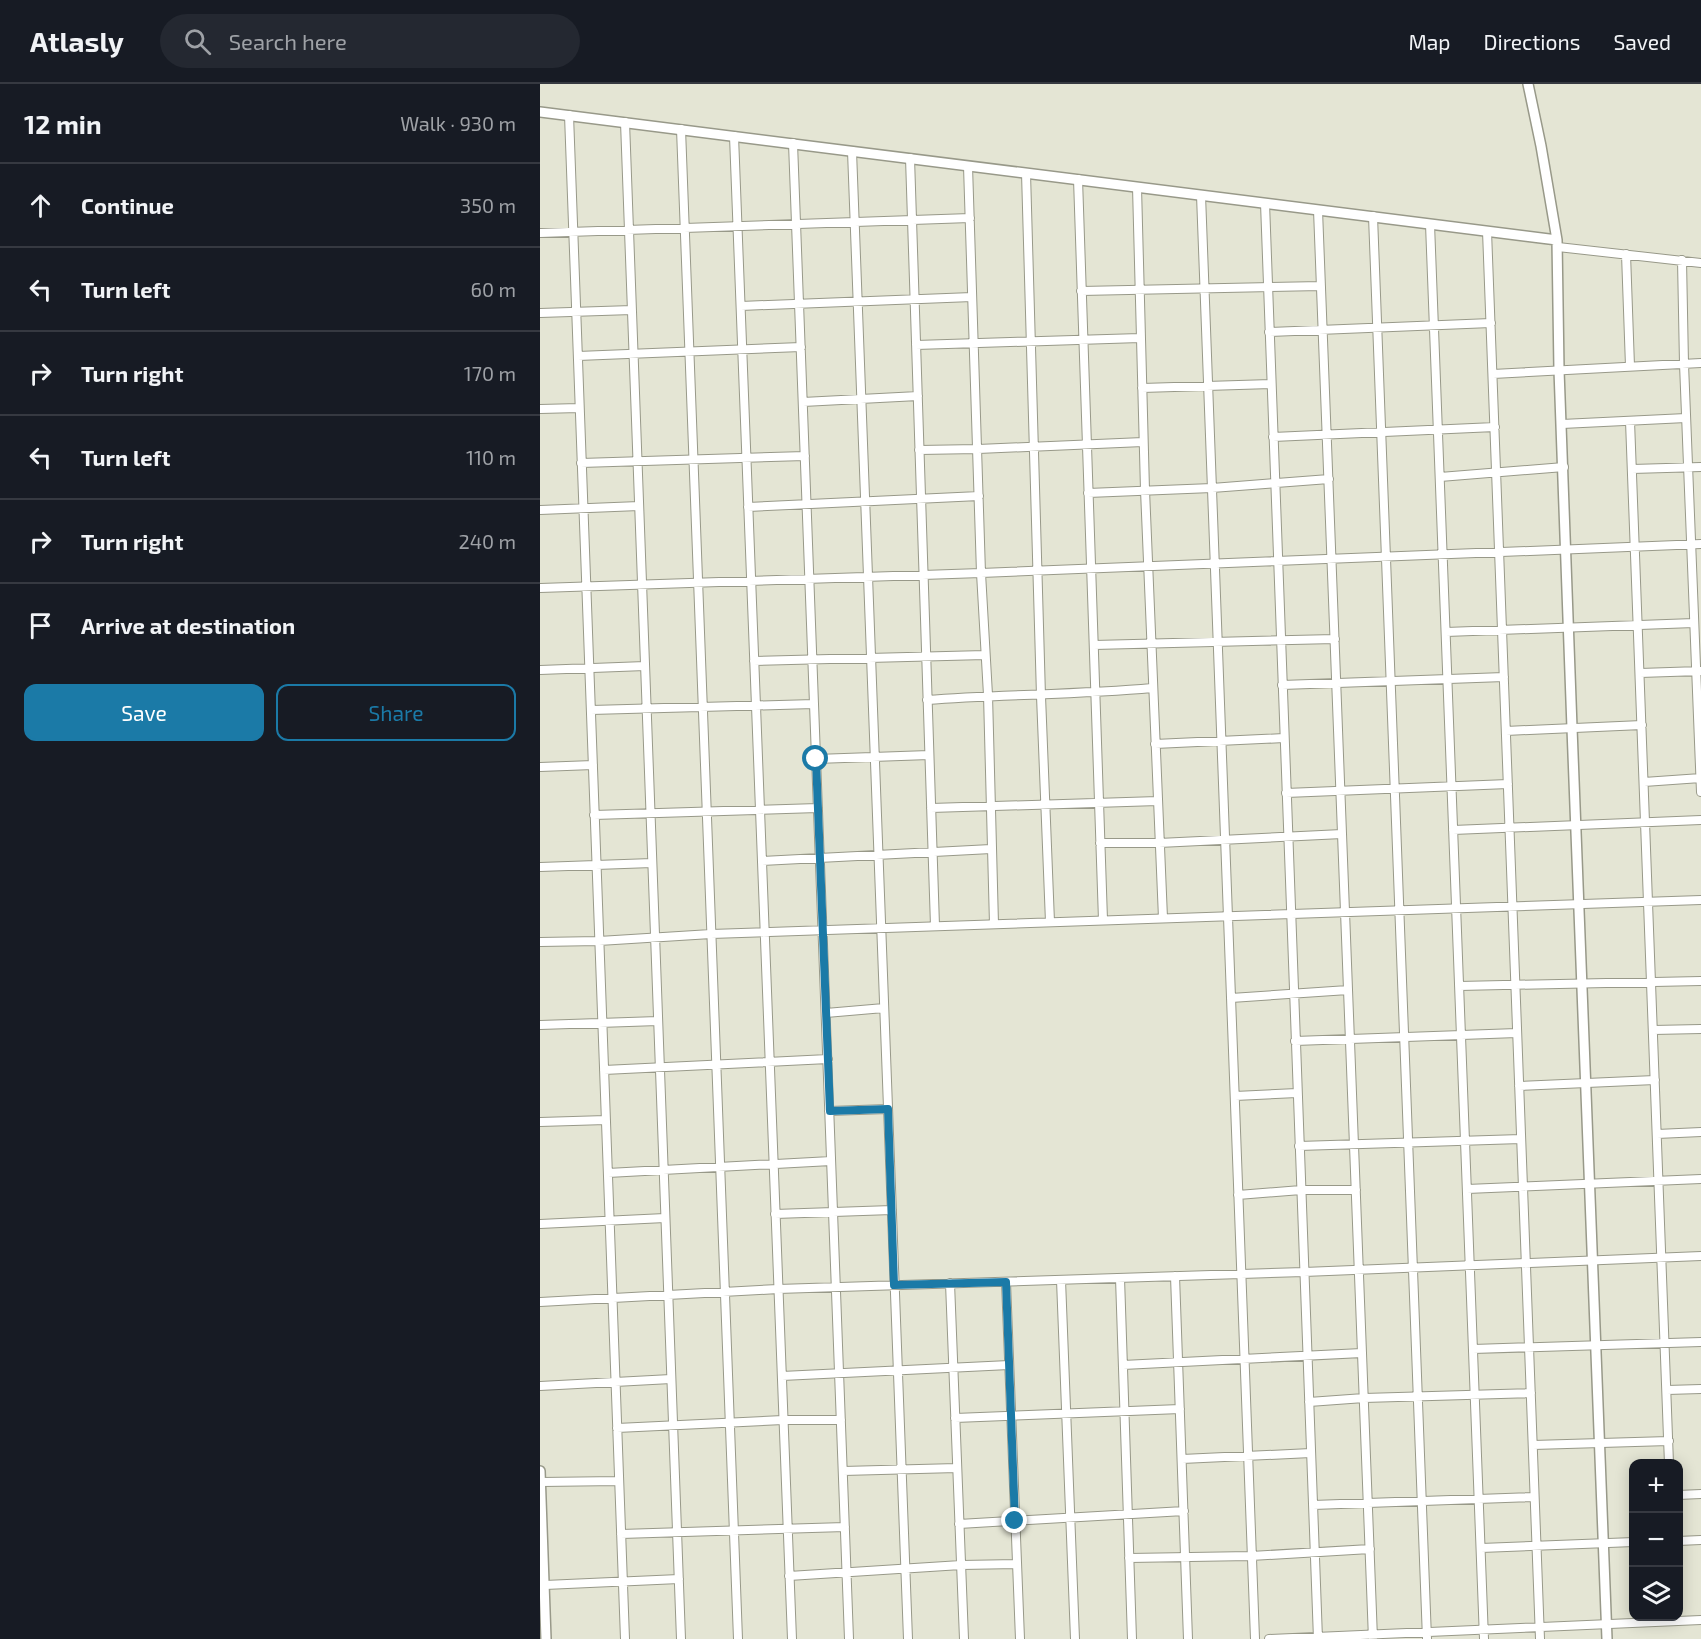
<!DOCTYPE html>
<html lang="en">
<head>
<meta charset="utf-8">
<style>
	body { margin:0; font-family:"Exo 2",sans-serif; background:#242831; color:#f1f3f6 }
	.controls { position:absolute; right:18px; bottom:18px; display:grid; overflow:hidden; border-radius:12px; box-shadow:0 3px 15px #0003 }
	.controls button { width:54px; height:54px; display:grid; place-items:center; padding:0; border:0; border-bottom:2px solid #363941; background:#171b24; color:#f1f3f6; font:30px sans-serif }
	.stop { position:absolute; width:18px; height:18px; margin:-14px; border:4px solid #1b7aa7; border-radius:50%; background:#fff }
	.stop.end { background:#1b7aa7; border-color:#fff; box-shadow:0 2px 6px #0008 }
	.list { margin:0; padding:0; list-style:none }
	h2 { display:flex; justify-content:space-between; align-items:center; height:78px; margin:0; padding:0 24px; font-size:26px }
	h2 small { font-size:20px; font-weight:400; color:#9ea1a6 }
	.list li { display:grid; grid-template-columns:39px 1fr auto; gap:18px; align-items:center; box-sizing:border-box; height:84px; padding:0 24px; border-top:2px solid #363941 }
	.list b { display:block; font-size:22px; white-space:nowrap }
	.list em { font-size:20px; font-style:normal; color:#9ea1a6 }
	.actions { display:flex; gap:12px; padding:18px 24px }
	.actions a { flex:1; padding:14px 0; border:2px solid #1b7aa7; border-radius:12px; text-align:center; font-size:21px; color:#1b7aa7 }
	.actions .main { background:#1b7aa7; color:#fff }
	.icon { flex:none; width:33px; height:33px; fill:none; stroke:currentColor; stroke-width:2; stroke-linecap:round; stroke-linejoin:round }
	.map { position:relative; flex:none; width:1161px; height:1555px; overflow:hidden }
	header { display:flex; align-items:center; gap:36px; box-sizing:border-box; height:84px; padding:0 30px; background:#171b24; border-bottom:2px solid #363941 }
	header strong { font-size:28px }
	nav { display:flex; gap:33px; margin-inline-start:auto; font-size:21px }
	.search { width:420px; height:54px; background:#242831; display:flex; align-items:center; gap:15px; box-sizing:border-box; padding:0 21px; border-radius:33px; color:#9ea1a6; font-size:22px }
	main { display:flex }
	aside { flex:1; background:#171b24 }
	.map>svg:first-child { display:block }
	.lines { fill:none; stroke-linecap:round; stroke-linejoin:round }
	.minor-casing { stroke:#989989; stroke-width:10 }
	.tertiary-casing { stroke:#989989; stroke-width:12 }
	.minor { stroke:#fff; stroke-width:8 }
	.tertiary { stroke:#fff; stroke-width:9 }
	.route { stroke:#1b7aa7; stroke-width:8 }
</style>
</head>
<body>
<header>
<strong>Atlasly</strong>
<div class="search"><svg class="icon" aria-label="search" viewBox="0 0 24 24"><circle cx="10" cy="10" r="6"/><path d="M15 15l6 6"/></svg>Search here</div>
<nav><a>Map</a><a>Directions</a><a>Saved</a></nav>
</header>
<main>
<aside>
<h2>12 min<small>Walk · 930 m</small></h2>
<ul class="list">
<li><svg class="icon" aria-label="ahead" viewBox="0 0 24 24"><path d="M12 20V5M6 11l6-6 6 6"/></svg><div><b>Continue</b></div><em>350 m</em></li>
<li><svg class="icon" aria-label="left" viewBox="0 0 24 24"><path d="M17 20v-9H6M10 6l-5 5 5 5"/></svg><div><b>Turn left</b></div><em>60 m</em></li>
<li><svg class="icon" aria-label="right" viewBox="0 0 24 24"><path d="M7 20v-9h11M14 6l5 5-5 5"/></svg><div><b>Turn right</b></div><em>170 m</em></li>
<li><svg class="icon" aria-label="left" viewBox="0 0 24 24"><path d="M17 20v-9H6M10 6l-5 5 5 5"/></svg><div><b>Turn left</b></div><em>110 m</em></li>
<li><svg class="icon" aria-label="right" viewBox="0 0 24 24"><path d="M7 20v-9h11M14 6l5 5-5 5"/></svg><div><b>Turn right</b></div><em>240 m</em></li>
<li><svg class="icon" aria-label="arrive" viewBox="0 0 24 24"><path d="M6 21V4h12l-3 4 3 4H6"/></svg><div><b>Arrive at destination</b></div></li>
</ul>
<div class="actions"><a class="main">Save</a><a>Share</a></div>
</aside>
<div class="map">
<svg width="1161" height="1555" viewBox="0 0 1161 1555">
	<rect width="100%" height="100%" fill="#e4e5d4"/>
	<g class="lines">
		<defs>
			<path id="minor" d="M29,31L85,1555
				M85,38L141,1555
				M141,45L198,1555
				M194,52L252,1555
				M253,59L309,1555
				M312,67L368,1555
				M370,74L395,842
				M428,82L441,489L448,611L454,840
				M486,89L501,612L510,838
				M538,95L563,836
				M597,103L605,406L623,834
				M661,111L715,1555
				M725,119L778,1555
				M778,126L833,1555
				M833,132L887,1555
				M890,140L944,1555
				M947,147L1000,1555
				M0,149L430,134
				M1018,163L1161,179
				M1086,170L1090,282
				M1142,176L1144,280L1161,708
				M541,207L781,202
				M201,222L432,213
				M0,229L92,226
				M729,248L951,239
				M376,261L600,254
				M38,272L261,263
				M953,290L1161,279
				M602,304L731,300
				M263,318L378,312
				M0,325L39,324
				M1090,337L1129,1380
				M1022,340L1146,334
				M733,353L955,343
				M379,366L438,365L603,358
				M41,379L265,372
				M1092,385L1161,383
				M900,393L1024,383
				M548,409L672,404L789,395
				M208,423L439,412
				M0,426L99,422
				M0,504L441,489L1161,460
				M906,548L1154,539
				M554,561L795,555
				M214,577L445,571
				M0,586L105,582
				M1100,589L1160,587
				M742,601L964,593
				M387,616C462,610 537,611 612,604
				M51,626L274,620
				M966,647L1102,641
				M615,660L744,654
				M276,675L389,671
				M0,683L53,681
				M1104,698L1161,694
				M746,709L968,700
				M391,724L618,717
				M54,731L278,724
				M913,746L1161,736
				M560,759H619L802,750
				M222,777L451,765
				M0,783L112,779
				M0,858L59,857L171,850L1161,816
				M919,902L1161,897
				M691,914L808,906
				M286,929L344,924
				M0,941L118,937
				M1113,946L1161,945
				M755,957L977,949
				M64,986L288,975
				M979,1002L1115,996
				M695,1012L757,1009
				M289,1027L348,1025
				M0,1038L66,1036
				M1117,1050L1161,1048
				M759,1062L981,1055
				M68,1089L291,1077
				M927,1105L1161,1095
				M698,1111L761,1106H816
				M235,1130L352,1126
				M0,1140L125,1134
				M635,1192L648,1555
				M580,1194L592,1555
				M521,1196L535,1555
				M466,1198L480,1555
				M410,1199L424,1555
				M0,1218L238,1205L764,1188L1161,1172
				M933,1265L1161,1258
				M583,1281L822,1269
				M242,1292L469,1281
				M0,1302L131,1295
				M1127,1306L1161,1305
				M769,1318L824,1314L991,1309
				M415,1334L640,1325
				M77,1344L243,1336H301
				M993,1361L1129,1357
				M642,1375L771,1369
				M303,1387L417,1384
				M1,1398L79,1397
				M1138,1411L1161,1410
				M773,1421L994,1413
				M419,1440L644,1427
				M81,1450L305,1443
				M1138,1457L1161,1456
				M941,1464L1094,1458
				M589,1474L711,1472L830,1465
				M249,1492L421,1481L477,1480
				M5,1501L139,1495
				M729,1555L1161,1536"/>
			<path id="tertiary" d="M988,0L1001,62L1017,156
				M0,28L1017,156L1019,286L1032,644L1067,1555
				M0,1387L6,1555"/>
		</defs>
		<!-- minor casing -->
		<use href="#minor" class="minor-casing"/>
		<!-- tertiary casing -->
		<use href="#tertiary" class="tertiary-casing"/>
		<!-- minor -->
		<use href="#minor" class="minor"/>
		<!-- tertiary -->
		<use href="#tertiary" class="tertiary"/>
	</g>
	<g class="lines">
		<!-- route -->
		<path class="route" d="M276,675L290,1027L348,1025L354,1201L466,1198L475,1437"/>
	</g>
</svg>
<div class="controls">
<button>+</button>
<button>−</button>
<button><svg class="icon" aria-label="layers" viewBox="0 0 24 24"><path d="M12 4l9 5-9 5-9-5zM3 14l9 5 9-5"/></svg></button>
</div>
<div class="stop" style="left:276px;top:675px"></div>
<div class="stop end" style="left:475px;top:1437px"></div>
</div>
</main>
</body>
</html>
